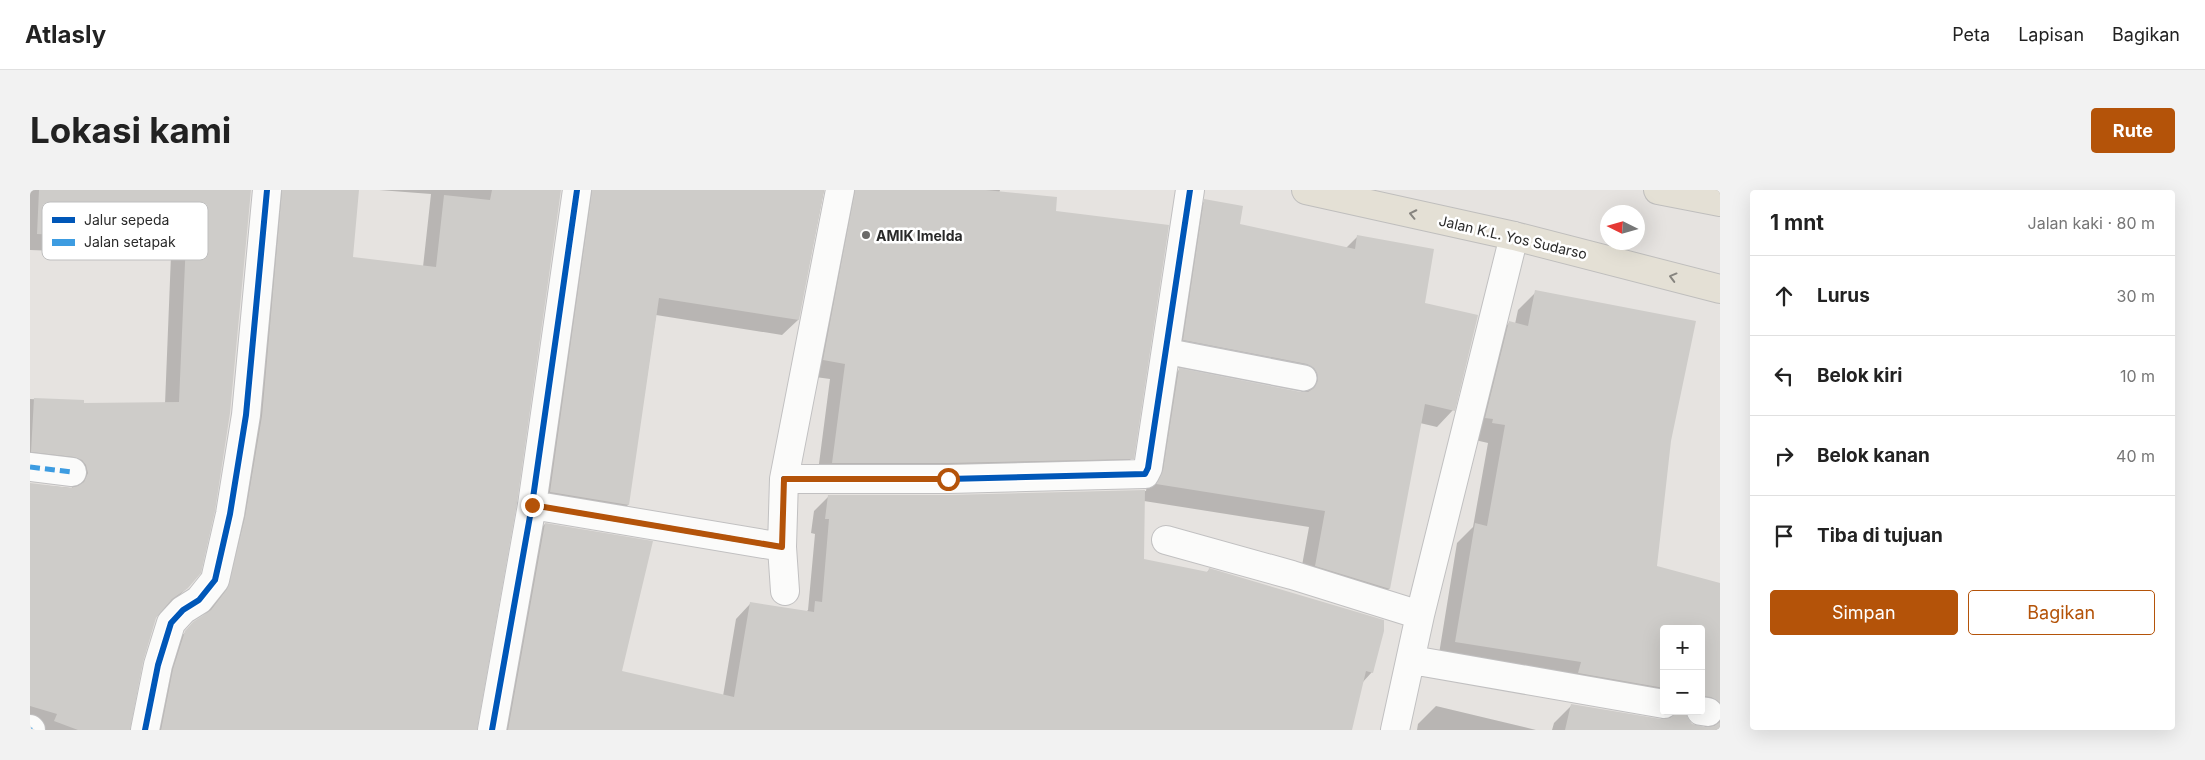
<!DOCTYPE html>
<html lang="id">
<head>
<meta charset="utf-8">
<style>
	body { margin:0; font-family:Inter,sans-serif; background:#f2f2f2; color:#222 }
	.controls { position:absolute; right:15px; bottom:15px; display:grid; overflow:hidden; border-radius:5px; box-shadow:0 5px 20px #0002 }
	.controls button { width:45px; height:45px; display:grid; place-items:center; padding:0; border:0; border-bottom:1px solid #e0e0e0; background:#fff; color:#222; font:25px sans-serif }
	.compass { position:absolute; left:1570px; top:15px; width:45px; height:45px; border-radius:50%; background:#fff; box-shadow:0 5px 20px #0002; rotate:275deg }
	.stop { position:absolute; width:15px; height:15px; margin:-11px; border:4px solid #b45309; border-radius:50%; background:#fff }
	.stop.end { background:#b45309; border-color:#fff; box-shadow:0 1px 5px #0008 }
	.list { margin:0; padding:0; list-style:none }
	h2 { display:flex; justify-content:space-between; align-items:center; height:65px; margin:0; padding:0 20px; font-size:21px }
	h2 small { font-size:16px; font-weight:400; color:#767676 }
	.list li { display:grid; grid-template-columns:32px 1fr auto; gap:15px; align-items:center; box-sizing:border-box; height:80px; padding:0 20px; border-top:1px solid #e0e0e0 }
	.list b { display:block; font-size:19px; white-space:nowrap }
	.list em { font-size:16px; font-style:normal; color:#767676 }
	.actions { display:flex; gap:10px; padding:15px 20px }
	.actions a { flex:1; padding:11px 0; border:1px solid #b45309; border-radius:5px; text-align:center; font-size:18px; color:#b45309 }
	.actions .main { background:#b45309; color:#fff }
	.icon { flex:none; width:28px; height:28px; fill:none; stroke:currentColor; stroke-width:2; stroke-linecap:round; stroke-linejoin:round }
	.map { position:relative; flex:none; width:1690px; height:540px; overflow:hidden; border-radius:5px }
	header { display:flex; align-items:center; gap:30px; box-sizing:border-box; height:70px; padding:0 25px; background:#fff; border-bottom:1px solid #e0e0e0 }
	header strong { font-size:24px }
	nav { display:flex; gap:28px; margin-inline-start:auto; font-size:18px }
	.intro { display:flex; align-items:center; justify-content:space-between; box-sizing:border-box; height:120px; padding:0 30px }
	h1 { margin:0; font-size:35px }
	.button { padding:12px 22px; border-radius:5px; background:#b45309; color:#fff; font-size:18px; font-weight:700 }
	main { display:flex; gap:30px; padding:0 30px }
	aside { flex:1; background:#fff; border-radius:5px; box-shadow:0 5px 20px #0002 }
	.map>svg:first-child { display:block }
	.shadow { fill:#0003; fill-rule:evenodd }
	.building { fill:#ceccc9 }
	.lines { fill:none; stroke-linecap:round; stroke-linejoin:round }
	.service-casing { stroke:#c1c0c1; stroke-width:28 }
	.minor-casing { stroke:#c1c0c1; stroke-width:30 }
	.primary-casing { stroke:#bfbebd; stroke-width:30 }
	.service { stroke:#fbfbfa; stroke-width:25 }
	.minor { stroke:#fbfbfa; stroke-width:28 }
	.primary { stroke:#e4e0d5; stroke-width:28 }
	.quiet { stroke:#3d9ce1; stroke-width:5; stroke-dasharray:10 5; stroke-linecap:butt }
	.cycleway-casing { stroke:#fff; stroke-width:9 }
	.cycleway { stroke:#0057b8; stroke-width:6 }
	.oneway { stroke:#86847f }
	.route { stroke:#b45309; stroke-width:6 }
	.poi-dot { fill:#6b6a69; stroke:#fff; stroke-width:2 }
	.labels { text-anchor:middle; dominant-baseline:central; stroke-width:5; stroke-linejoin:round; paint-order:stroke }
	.poi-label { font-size:14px; font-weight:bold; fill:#292929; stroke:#fff; text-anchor:start }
	.street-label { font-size:14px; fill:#292929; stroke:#fff }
	.key { fill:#fff; stroke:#bfbfbf; stroke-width:1 }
	.key-label { font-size:14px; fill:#292929 }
</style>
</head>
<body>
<header>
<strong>Atlasly</strong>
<nav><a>Peta</a><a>Lapisan</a><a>Bagikan</a></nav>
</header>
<div class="intro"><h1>Lokasi kami</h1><a class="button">Rute</a></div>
<main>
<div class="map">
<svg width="1690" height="540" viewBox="0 0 1690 540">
	<rect width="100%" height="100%" fill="#e6e3e0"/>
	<!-- shadow -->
	<path class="shadow" d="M0,0H220L158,397L125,428L111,472L99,540H12L0,536V294L42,298L41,291L0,278V209L53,212V214H135L141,65L0,60Z
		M224,0H328L321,69L393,77L401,4L349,0H530L444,540H119L148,449L173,427L185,410Z
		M535,0H794L768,130L752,145L626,125L598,315L582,330L505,317Z
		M811,0H970L969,3L1024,22L1102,268L1086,284L787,289L800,189L778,186Z
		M1175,11L1208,35L1315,59L1328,46L1393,114L1423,220L1407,237L1390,233L1359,399L1342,415L1269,392L1279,337L1114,311L1113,370L1176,383L1179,380L1342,482L1332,493L1321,540H466L500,349L515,334L590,482L693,506L706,429L720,414L776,422L778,420L785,344L781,343L784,321L799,306H918L1116,301L1133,196L1149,180L1272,203L1271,200L1137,166L1158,27Z
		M1506,102L1640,251L1625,377L1690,394V540H1522L1524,533L1542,515L1632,531L1631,526L1408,470L1427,353L1443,337L1458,253L1445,250L1461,151L1479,133L1485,134L1488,120ZM1634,439H1671V521H1634ZM1655,523L1669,527L1676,539L1661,535Z
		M1406,516L1506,540H1387L1388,534Z"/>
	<!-- building -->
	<path class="building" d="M9,0H221L200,223L185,321L171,383L158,398L142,409L126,428L113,472L100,540H48L24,531L27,524L0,516V293L40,298L48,296L54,292L58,283L56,275L52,270L44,267L1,262L4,208L54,210V213L149,212L156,50L7,44Z
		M252,0H329L323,67L406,77L414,5L460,10L462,0H531L487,313L447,540H131L143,479L155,441L163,432L181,420L197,399L215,327L232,226Z
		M562,0H794L769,130L629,108L599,315L520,302Z
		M825,0H956L1027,7L1026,21L1139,35L1104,269L918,273H802L815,174L793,170Z
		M1174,9L1213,16L1210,34L1325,59L1327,45L1404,59L1395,113L1448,125L1425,221L1395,214L1360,399L1285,376L1295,321L1126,294L1133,280L1149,178L1271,202H1278L1284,198L1288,190L1287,183L1284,178L1277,174L1153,150Z
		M1505,100L1666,131L1641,251L1627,376L1690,393V513L1681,507L1671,506V439H1634V498L1548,483L1551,472L1425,452L1445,333L1457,336L1475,235L1462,233L1463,229L1455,228L1479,131L1498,136Z
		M1115,300L1114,369L1178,382L1179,378L1354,430V441L1343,483L1336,481L1322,540H478L515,333L623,351L592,481L704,507L720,412L784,422L785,411L792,412L799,329H795L798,305H918Z
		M1541,514L1631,529L1640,528L1647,521H1656L1657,527L1662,534L1676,537L1684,536L1690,532V540H1535Z"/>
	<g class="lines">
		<defs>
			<path id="service" d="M1135,161L1274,188"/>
			<path id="minor" d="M0,277L42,282
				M754,289H918L1115,284L1118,278L1160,0
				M502,315L752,357
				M1136,350L1262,385L1390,425
				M755,401L752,357L754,289L810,0
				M1382,470L1634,514
				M1671,521L1678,522
				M0,539L1,540
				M115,540L128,475L141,433L153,420L169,410L185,390L200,324L216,225L237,0
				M462,540L502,315L547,0
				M1365,540L1390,425L1484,46"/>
			<path id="primary" d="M1276,0L1484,46L1690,99
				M1628,0L1690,12"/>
		</defs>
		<!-- service casing -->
		<use href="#service" class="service-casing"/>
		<!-- minor casing -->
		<use href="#minor" class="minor-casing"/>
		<!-- primary casing -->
		<use href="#primary" class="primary-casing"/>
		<!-- service -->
		<use href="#service" class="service"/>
		<!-- minor -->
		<use href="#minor" class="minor"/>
		<!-- primary -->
		<use href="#primary" class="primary"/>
		<!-- quiet -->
		<path class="quiet" d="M0,277L42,282
			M502,315L752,357
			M0,539L1,540"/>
		<defs>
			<path id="cycleway" d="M754,289H918L1115,284L1118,278L1160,0
				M115,540L128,475L141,433L153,420L169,410L185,390L200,324L216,225L237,0
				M462,540L502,315L547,0"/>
		</defs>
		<!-- cycleway casing -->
		<use href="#cycleway" class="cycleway-casing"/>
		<!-- cycleway -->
		<use href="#cycleway" class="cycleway"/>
	</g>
	<!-- one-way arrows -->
	<defs><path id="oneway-chevron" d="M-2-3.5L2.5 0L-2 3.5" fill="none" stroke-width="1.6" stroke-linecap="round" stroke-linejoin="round" transform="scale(1.25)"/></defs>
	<g class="oneway">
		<use href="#oneway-chevron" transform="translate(1383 24) rotate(-168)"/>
		<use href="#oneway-chevron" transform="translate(1643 87) rotate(-165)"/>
	</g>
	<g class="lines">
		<!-- route -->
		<path class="route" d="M502,315L752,357L754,289H918"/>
	</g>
	<!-- markers -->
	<circle class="poi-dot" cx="836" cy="45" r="5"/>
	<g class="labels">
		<!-- poi labels -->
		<g class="poi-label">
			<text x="846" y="45">AMIK Imelda</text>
		</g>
		<!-- street labels -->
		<g class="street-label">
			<text transform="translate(1483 47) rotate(13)">Jalan K.L. Yos Sudarso</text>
		</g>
	</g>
	<!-- legend -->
	<rect x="12" y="12" width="166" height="58" rx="8" class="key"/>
	<rect x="22" y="27" width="23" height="6" fill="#0057b8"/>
	<rect x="22" y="49" width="23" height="7" fill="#3d9ce1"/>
	<g class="key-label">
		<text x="54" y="35">Jalur sepeda</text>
		<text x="54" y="57">Jalan setapak</text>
	</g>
</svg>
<div class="controls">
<button>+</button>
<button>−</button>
</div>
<svg class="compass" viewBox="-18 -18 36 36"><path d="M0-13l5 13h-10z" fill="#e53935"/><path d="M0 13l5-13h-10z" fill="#767676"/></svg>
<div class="stop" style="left:918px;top:289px"></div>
<div class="stop end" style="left:502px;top:315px"></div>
</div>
<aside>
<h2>1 mnt<small>Jalan kaki · 80 m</small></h2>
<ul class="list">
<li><svg class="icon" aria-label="ahead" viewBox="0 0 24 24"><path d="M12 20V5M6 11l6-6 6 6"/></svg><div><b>Lurus</b></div><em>30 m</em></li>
<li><svg class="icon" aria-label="left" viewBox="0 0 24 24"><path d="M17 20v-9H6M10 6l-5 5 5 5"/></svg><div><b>Belok kiri</b></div><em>10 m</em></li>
<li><svg class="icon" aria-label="right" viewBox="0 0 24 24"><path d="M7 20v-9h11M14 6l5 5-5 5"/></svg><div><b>Belok kanan</b></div><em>40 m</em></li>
<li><svg class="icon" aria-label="arrive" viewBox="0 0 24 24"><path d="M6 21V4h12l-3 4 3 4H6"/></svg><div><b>Tiba di tujuan</b></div></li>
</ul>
<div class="actions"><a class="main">Simpan</a><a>Bagikan</a></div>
</aside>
</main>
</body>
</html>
